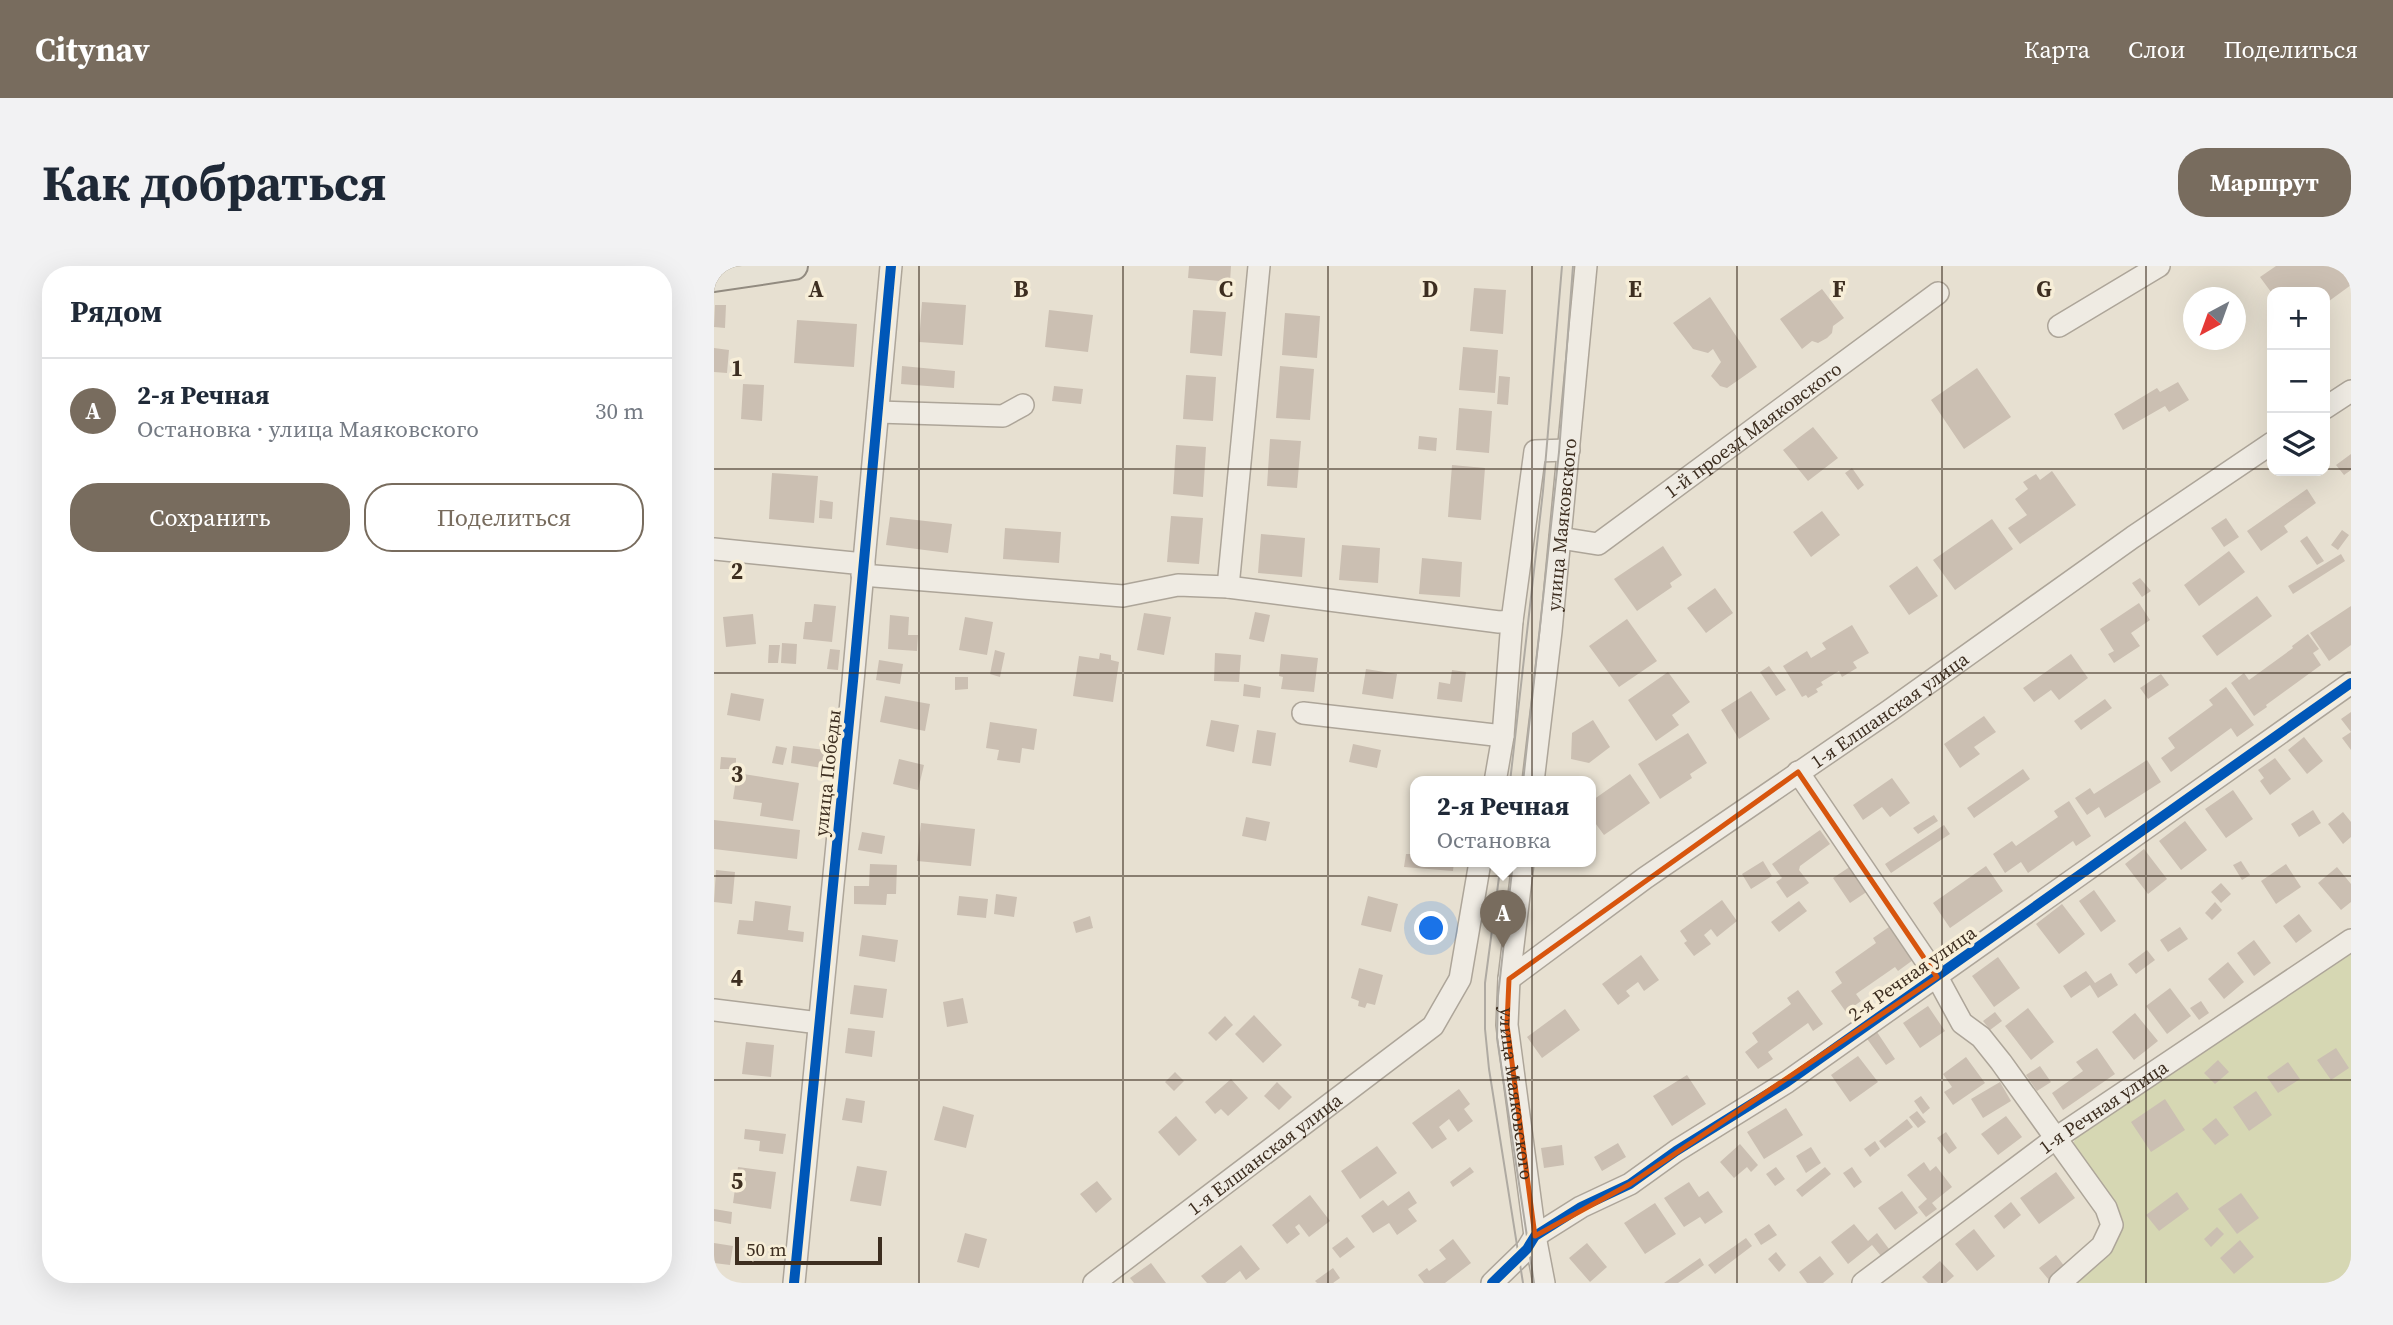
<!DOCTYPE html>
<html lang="ru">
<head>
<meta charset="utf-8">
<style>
	body { margin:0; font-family:"Source Serif 4",serif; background:#f2f2f3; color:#1f2937 }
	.controls { position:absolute; right:21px; top:21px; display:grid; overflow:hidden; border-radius:14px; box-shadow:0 7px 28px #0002 }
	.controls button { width:63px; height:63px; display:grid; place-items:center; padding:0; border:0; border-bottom:2px solid #e0e1e3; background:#fff; color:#1f2937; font:35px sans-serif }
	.compass { position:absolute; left:1469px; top:21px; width:63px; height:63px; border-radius:50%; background:#fff; box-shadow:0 7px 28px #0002; rotate:221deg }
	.scale { position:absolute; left:21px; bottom:18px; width:147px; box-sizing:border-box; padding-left:7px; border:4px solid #3d2e20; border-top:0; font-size:19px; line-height:24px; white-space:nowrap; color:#3d2e20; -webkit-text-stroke:5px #f7eed8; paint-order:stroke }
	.you { position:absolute; left:718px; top:663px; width:24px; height:24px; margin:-18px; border:5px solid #fff; border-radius:50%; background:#1a73e8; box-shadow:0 0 0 10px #1a73e833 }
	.badge { display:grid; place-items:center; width:46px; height:46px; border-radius:50%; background:#786c5e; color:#fff; font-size:23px; font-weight:700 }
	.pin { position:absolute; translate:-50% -58px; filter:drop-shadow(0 2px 4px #0008) }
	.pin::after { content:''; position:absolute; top:37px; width:24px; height:21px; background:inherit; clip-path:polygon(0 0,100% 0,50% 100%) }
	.popup { position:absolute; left:696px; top:510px; width:186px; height:91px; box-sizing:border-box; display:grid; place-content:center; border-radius:14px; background:#fff; filter:drop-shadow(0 2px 5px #0005); font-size:23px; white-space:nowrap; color:#747a83 }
	.popup b { font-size:26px; color:#1f2937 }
	.popup::after { content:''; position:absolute; left:50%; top:100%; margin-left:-14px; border:14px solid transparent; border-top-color:#fff }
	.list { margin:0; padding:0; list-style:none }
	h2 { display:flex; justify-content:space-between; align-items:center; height:91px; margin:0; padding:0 28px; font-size:30px }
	h2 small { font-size:23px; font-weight:400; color:#747a83 }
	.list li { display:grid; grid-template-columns:46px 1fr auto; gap:21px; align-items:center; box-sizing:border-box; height:105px; padding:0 28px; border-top:2px solid #e0e1e3 }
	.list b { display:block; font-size:26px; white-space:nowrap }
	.list p { margin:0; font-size:23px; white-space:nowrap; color:#747a83 }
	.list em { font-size:23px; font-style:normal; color:#747a83 }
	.actions { display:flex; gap:14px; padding:21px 28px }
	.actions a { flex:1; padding:16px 0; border:2px solid #786c5e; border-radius:28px; text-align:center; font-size:24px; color:#786c5e }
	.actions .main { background:#786c5e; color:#fff }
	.icon { flex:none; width:38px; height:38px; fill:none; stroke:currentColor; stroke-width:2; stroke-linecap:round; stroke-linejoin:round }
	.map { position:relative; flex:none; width:1637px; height:1017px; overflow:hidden; border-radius:28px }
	header { display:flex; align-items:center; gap:42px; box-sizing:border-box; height:98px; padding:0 35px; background:#786c5e; color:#fff }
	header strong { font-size:33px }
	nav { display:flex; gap:38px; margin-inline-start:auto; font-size:24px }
	.intro { display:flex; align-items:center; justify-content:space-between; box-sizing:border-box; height:168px; padding:0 42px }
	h1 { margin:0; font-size:49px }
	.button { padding:18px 32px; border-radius:28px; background:#786c5e; color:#fff; font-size:24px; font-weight:700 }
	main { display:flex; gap:42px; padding:0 42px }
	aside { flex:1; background:#fff; border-radius:28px; box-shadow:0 7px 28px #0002 }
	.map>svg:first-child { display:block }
	.green { fill:#d6d7b3 }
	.building { fill:#cbbfb2 }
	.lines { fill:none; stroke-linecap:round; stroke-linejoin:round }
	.minor-casing { stroke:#ada599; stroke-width:24 }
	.major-casing { stroke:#928b80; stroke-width:30 }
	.minor { stroke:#efebe3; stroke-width:21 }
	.major { stroke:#e6e1d4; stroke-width:26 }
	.tram { stroke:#afaaa2; stroke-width:2 }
	.cycleway-casing { stroke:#f7eed8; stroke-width:15 }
	.cycleway { stroke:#0057b8; stroke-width:10 }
	.marked { fill:none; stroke:#d7550e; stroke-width:5; stroke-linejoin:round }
	.grid { fill:none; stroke:#3d2e20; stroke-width:2; stroke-opacity:0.55 }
	.labels { text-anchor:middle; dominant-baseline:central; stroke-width:7; stroke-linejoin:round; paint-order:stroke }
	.street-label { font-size:19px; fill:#3d2e20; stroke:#f7eed8 }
	.grid-label { font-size:23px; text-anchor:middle; font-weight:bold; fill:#3d2e20; stroke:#f7eed8; stroke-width:7; stroke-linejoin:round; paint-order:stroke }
</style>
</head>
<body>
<header>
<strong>Citynav</strong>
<nav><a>Карта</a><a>Слои</a><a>Поделиться</a></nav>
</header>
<div class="intro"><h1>Как добраться</h1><a class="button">Маршрут</a></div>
<main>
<aside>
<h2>Рядом<small></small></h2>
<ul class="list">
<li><span class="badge">A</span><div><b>2-я Речная</b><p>Остановка · улица Маяковского</p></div><em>30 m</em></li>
</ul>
<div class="actions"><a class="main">Сохранить</a><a>Поделиться</a></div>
</aside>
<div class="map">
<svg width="1637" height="1017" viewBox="0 0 1637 1017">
	<rect width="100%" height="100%" fill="#e7e0d1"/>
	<!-- green -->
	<path class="green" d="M1637,688V1017H1352L1401,961L1358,880L1363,869Z"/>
	<!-- building -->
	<path class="building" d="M475,0H517L516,16L474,12Z
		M1562,0H1637V19L1611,38V26H1557L1546,11Z
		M760,22L792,24L789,68L756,65Z
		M1108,23L1130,52L1119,60L1118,67L1113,72L1104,77L1098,75L1088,83L1066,53Z
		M996,31L1043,101L1013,122L1006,120L997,110L1007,96L999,83L994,87L979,83L959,57Z
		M208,36L252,39L249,79L205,76Z
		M1,39H12L11,62L0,61Z
		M335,44L379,49L374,86L331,81Z
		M479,44L512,46L508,90L476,87Z
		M571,47L606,50L603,92L568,89Z
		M83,54L143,58L140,101L80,97Z
		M749,81L784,84L781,127L745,124Z
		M0,82L15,84L13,107L0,106Z
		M188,100L241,105L240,122L187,118Z
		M566,100L600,103L596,154L562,152Z
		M1263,102L1297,151L1250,183L1217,134Z
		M472,109L502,111L499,155L469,153Z
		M785,110L796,111L794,139L783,138Z
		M1464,116L1475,134L1455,146L1451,140L1409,164L1400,148L1443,122L1446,126Z
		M29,118L50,119L48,155L27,153Z
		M340,120L369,123L367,138L338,135Z
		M745,142L778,145L775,187L742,184Z
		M1099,161L1124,192L1094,215L1069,184Z
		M705,170L723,172L722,185L704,183Z
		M556,173L587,175L583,222L553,220Z
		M462,179L492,181L489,231L459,228Z
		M1637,188V204L1630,209L1622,199Z
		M738,199L771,202L767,254L734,251Z
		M1138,202L1150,219L1144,224L1131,207Z
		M1338,205L1362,239L1306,278L1294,262L1313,249L1301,233L1314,223L1309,216L1322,208L1326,214Z
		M58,207L104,210L100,257L55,253Z
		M1593,223L1602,237L1570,260L1574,266L1547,285L1533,265Z
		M106,234L119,236L118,253L105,252Z
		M1108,245L1126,269L1097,291L1079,266Z
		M457,250L489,252L485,298L453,296Z
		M176,251L238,258L234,287L172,279Z
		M1512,252L1525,271L1510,281L1497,262Z
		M1278,253L1299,283L1241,324L1219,294Z
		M291,262L347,266L345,297L289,293Z
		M1628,264L1635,269L1624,284L1617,279Z
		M547,268L591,272L588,311L544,307Z
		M1593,270L1610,295L1603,299L1586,275Z
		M628,279L666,282L664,317L625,314Z
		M949,280L968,309L956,317L958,321L923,345L900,313Z
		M1515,285L1531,306L1485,340L1470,319Z
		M1627,288L1631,295L1579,328L1574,320Z
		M708,292L748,296L746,331L705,328Z
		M1203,300L1224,330L1195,349L1175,320Z
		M1426,312L1437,325L1428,331L1418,317Z
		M1001,322L1019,347L992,367L973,342Z
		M1543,330L1558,350L1503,390L1488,370Z
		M1425,337L1436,354L1417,367L1426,380L1400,397L1394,388L1400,385L1386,363Z
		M100,338L122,340L118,376L89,373L91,356H98Z
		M1637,340V379L1615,395L1596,367Z
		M541,346L556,349L550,376L535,373Z
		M430,347L457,351L450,389L423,384Z
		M39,348L42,378L12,381L9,351Z
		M176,349L195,351L194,369H204L203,385L174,383Z
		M251,351L279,356L273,389L245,384Z
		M913,353L943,395L905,421L875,380Z
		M1138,359L1155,387L1139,396L1143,402L1128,411L1125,405L1107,416L1109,419L1102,423L1104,426L1094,432L1092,429L1088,431L1069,400L1093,385L1097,392L1112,383L1108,377Z
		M1594,368L1605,383L1599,387L1607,399L1552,439L1553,441L1540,450L1517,417L1530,407L1535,414L1579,382L1578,380Z
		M68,377L83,378L82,398L67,397Z
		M55,379H66L64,397H54Z
		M116,383L126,384L124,404L113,403Z
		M281,384L291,387L286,411L276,408Z
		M386,387L397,389V394L405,396L399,436L359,430L365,390L385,393Z
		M501,387L527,389L525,416L500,415Z
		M567,388L604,392L600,426L567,423L569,411L565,410Z
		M1357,388L1374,412L1345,434L1337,424L1320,436L1309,422Z
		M165,394L189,398L186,418L162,414Z
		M1055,400L1072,424L1062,430L1046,406Z
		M652,403L683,408L679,433L648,428Z
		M738,404L752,406L748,436L723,433L725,416L736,418Z
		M954,406L976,436L958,449L965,459L942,475L914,434Z
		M1447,408L1455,419L1434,433L1426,422Z
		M241,411H254V423L241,424Z
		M530,418L547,421L546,432L529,430Z
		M1512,421L1540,459L1523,471L1517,462L1457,506L1447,492L1461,482L1454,472L1499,439L1495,434Z
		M1037,425L1056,453L1025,473L1007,444Z
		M17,427L50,433L46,455L13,449Z
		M171,430L216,438L211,465L166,456Z
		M1391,433L1398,442L1367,464L1360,455Z
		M1637,446V484L1628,472L1637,466L1627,453Z
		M1270,450L1282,466L1260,481L1266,488L1246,502L1230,478Z
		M497,454L525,459L520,486L492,480Z
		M879,454L896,481L875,497L857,493L858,467Z
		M276,456L323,463L320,484L308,482L306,497L283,494L285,484L272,482Z
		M543,464L562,467L557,500L538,497Z
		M974,467L993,497L976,508L978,512L946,533L924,498Z
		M1590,471L1609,495L1593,508L1574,484Z
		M639,478L667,484L663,502L635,496Z
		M62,480L73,482L69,499L58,497Z
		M79,480L111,484L108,502L77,497Z
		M7,491L22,492V503H6Z
		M1561,492L1577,513L1556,529L1546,515L1550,512L1544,504Z
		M185,493L210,499L204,524L179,518Z
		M1433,494L1447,516L1391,552L1385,541L1373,549L1361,532L1376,522L1380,528Z
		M1309,503L1316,513L1260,552L1253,542Z
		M23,507L85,517L79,555L46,550L48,537L19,533Z
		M916,508L936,537L890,569L876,550V536Z
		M1178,512L1196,537L1176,551L1168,541L1149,554L1139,539Z
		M1519,524L1539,553L1512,572L1491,543Z
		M1355,535L1377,570L1362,580L1359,575L1314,607L1307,596L1291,607L1279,588L1298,575L1302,580L1344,551L1340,545Z
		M1599,544L1607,557L1585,571L1577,558Z
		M1629,546L1637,556V571L1629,578L1614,558Z
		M1220,549L1224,555L1204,568L1199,562Z
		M532,551L556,556L552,575L528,570Z
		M0,554L86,564L83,593L0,583Z
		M1471,555L1493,584L1467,604L1445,575Z
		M207,557L261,563L257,600L203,595Z
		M1230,559L1236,568L1177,607L1171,598Z
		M1106,564L1116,578L1086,600L1085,604L1095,617L1073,632L1062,616L1068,612L1058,598Z
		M148,566L171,570L168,588L144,584Z
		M699,575H702V596H740L739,605L690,601L692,588H699Z
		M1430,583L1453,613L1434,628L1411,598Z
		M1049,595L1058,610L1037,623L1028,608Z
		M1527,595L1536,609L1528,614L1519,599Z
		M156,598L183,599L182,628H173L172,639L140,638V620H155Z
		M1572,598L1587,621L1562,638L1547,615Z
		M1137,600L1154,625L1136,637L1119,612Z
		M1272,600L1289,625L1236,662L1219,637Z
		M1623,601L1637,618V636L1627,644L1604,617Z
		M2,604L21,606L18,638L0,636Z
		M1507,617L1517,628L1507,637L1497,626Z
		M1380,624L1402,655L1387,666L1365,635Z
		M282,628L303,631L300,651L280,648Z
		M245,630L274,633L272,652L243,649Z
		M654,630L684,638L677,666L647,659Z
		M1008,634L1023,655L1003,671L997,663L990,669L997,678L980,690L970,677L973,675L966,665Z
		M41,635L77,640L74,664L90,666L89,676L23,668L25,654L39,655Z
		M1085,635L1093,645L1065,666L1057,656Z
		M1501,636L1508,644L1498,654L1491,647Z
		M1348,638L1371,668L1345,688L1322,658Z
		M1585,648L1598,665L1582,677L1569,660Z
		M376,650L379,662L362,667L359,656Z
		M1175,661L1199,694L1184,705L1181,701L1142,728L1147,735L1132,746L1117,725L1128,717L1121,706L1162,677L1159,672Z
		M1466,661L1474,673L1454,686L1446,674Z
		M148,669L184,674L181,696L145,690Z
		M1540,674L1557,697L1540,710L1523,687Z
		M1433,684L1441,694L1422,708L1414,698Z
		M927,689L945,714L930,725L924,716L912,725L916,730L904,739L888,718Z
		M1284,691L1306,722L1280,741L1258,710Z
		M1514,696L1530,716L1510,733L1494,713Z
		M645,702L669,709L661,739L653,737L651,742L644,740L645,735L637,732Z
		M1372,705L1381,717L1397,707L1404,719L1384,732L1376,719L1357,732L1349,720Z
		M140,719L173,723L169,752L136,748Z
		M1456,722L1477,750L1453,768L1432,740Z
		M1084,724L1109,758L1099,765L1094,757L1054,786L1059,793L1044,803L1031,786L1044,776L1038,767L1077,738L1073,732Z
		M249,732L254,757L233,761L229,736Z
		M1487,735L1495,747L1485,754L1476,742Z
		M1214,740L1231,765L1206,782L1189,757Z
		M1314,742L1340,776L1317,794L1291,760Z
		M851,743L866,764L828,792L813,771Z
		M1281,746L1288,755L1276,764L1269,755Z
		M1421,747L1444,775L1420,794L1398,766Z
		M540,749L568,779L549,797L521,768Z
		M511,750L519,759L502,775L494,767Z
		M134,762L161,765L158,791L131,787Z
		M1161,763L1181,793L1172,799L1151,770Z
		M32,776L60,779L57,811L28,808Z
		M1383,782L1401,808L1349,844L1338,827L1369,805L1362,796Z
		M1622,782L1635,802L1617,814L1603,794Z
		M1144,790L1164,816L1136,836L1117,809Z
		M1252,791L1271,817L1239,839L1230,826L1238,821L1229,808Z
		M1504,794L1515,806L1501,818L1490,807Z
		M1574,796L1586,813L1564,827L1553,811Z
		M1326,800L1337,816L1323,825L1312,809Z
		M461,806L470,815L460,825L451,816Z
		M973,809L992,838L958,860L939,830Z
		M517,813L534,832L514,850L507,843L501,848L491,836Z
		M563,816L578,831L565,844L550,830Z
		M1286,816L1297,835L1269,852L1257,833Z
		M745,823L756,838L750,843L759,855L744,866L735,853L725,861L733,873L718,883L698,857Z
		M1542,825L1558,849L1535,865L1519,841Z
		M1207,830L1216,842L1209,848L1200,835Z
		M132,832L151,835L148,857L128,854Z
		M1451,833L1471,864L1437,886L1417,856Z
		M229,840L260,849L252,882L220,874Z
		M1072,842L1089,869L1050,893L1033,866Z
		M1203,845L1212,856L1204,862L1195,851Z
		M462,850L483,874L465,890L444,866Z
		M1292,850L1308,871L1284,889L1267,868Z
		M1502,852L1515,869L1501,879L1488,863Z
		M1193,853L1199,861L1171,882L1165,875Z
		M31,863L72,868L69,888L45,885L46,875L30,873Z
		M1232,866L1243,882L1235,888L1223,872Z
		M1161,875L1166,883L1156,891L1150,883Z
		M904,877L912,891L888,905L880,891Z
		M1026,878L1044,899L1037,906L1033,901L1020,912L1006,896Z
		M848,879L850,899L830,902L827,882Z
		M663,880L683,907L646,933L627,905Z
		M1097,881L1107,897L1092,907L1082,890Z
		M1210,896L1216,905L1222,900L1238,921L1218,937L1223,943L1212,951L1204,941L1213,933L1193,909Z
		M143,900L173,905L167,940L136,935Z
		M24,901L62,906L57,943L19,937Z
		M756,901L760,906L739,921L736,916Z
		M1062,901L1071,913L1061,920L1052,908Z
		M1111,901L1117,908L1088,931L1082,924Z
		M1138,901L1148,916L1140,922L1129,907Z
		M1342,906L1361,932L1325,958L1306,932Z
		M383,915L398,933L382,947L366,928Z
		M975,916L985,931L994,925L1009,946L991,958L986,951L970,961L950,932Z
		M695,925L703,937L694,943L703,955L683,969L675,957L659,967L647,950L669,934L674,940Z
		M1188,925L1204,947L1181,964L1164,942Z
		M1463,926L1475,943L1445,965L1432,949Z
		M1527,927L1545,952L1523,968L1504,943Z
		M596,929L616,955L595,971L585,958L581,961L586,968L573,978L558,959Z
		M1297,936L1307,949L1290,963L1280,950Z
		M941,937L962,968L931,988L910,957Z
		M0,943L18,946L17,958L0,955Z
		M1055,958L1063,969L1047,979L1040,968Z
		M1140,958L1154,975L1163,967L1175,983L1167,990L1158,979L1134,998L1117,976Z
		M1503,961L1510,968L1497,981L1490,973Z
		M1260,963L1281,990L1263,1005L1241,978Z
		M251,967L273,973L265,1002L243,996Z
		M633,971L641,981L626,992L618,982Z
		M1032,972L1038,980L1001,1008L994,999Z
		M739,973L757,997L731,1017H710L704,1009L713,1002L715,1005L732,993L725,984Z
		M1526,974L1540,991L1520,1008L1506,992Z
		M0,977L19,980L16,999L0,997Z
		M873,977L893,1001L876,1016L855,992Z
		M527,979L546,1003L532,1014L526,1005L511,1017H493L487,1010Z
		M1062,986L1072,999L1065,1006L1054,993Z
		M1342,989L1351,1001L1335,1014L1325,1002Z
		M1106,990L1120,1008L1109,1017H1093L1085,1006Z
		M986,992L990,999L964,1017H950Z
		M1226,995L1240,1010L1232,1017H1214L1208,1011Z
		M437,997L452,1017H420L416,1012Z
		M619,1002L626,1012L619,1017H603L601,1015Z"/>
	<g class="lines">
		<defs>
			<g id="minor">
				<path d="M1345,60L1445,0"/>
				<path d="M1611,142L1637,125"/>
				<path d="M164,146L289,150L309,139"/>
				<path id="s1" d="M846,272L884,278L1224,27"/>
				<path d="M0,283L150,298"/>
				<path d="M148,309L409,330L464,319L514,321L785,356L798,355"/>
				<path d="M514,321L545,0"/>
				<path d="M589,447L789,470"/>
				<path d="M1084,506L1223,711L1248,757L1267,771L1287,796L1392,942L1398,959L1388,980L1346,1017"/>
				<path d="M781,516L789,470L798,355L821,185L855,184"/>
				<path id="s2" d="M819,516L837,365L872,0"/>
				<path id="s3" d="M809,596L795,713L793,759L821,970L830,1017"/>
				<path id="s4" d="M795,713L931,612L1175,445L1419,271L1558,177"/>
				<path d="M0,744L105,757"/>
				<path d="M80,1017L139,415L177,0"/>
				<path id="s5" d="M380,1017L719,760L746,713L766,596"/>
				<path d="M778,1017L813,983L821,970L867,941L916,918L962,885L1073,816L1637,417"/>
				<path id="s6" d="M1149,1017L1342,872L1637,674"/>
			</g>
			<path id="major" d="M0,12L80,0"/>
		</defs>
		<!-- minor casing -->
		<use href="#minor" class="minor-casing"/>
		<!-- major casing -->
		<use href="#major" class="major-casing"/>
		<!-- minor -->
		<use href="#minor" class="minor"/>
		<!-- major -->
		<use href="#major" class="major"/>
		<!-- tram -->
		<path class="tram" d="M796,516L829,225L848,0
			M809,516L845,186L859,0
			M787,596L771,717V763L775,803L809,1017
			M799,596L784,730L783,772L820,1017"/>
		<defs>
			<path id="cycleway" d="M80,1017L139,415L177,0
				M778,1017L813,983L821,970L867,941L916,918L962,885L1073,816L1637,417"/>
		</defs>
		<!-- cycleway casing -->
		<use href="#cycleway" class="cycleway-casing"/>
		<!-- cycleway -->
		<use href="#cycleway" class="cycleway"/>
	</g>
	<!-- marked area -->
	<path class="marked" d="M1084,506L1223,711L916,918L821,970L793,759L795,713Z"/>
	<!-- grid -->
	<path class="grid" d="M205,0V1017M409,0V1017M614,0V1017M818,0V1017M1023,0V1017M1228,0V1017M1432,0V1017M0,203H1558M1611,203H1637M0,407H1637M0,610H1637M0,814H1637"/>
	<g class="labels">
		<!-- street labels -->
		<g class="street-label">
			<text stroke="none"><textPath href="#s1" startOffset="231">1-й проезд Маяковского</textPath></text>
			<text stroke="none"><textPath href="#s2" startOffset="259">улица Маяковского</textPath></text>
			<text stroke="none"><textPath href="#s4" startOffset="466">1-я Елшанская улица</textPath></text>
			<text transform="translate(113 507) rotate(-84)">улица Победы</text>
			<text transform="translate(1198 707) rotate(-35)">2-я Речная улица</text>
			<text stroke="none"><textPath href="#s3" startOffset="233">улица Маяковского</textPath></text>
			<text stroke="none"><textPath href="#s6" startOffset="298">1-я Речная улица</textPath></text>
			<text stroke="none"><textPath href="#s5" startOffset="214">1-я Елшанская улица</textPath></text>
		</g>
	</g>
	<g class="grid-label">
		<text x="102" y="31">A</text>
		<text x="307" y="31">B</text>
		<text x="512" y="31">C</text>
		<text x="716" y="31">D</text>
		<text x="921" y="31">E</text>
		<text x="1125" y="31">F</text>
		<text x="1330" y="31">G</text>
		<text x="23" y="110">1</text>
		<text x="23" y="313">2</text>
		<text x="23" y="516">3</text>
		<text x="23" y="720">4</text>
		<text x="23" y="923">5</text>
	</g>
</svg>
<div class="controls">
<button>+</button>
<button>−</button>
<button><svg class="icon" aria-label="layers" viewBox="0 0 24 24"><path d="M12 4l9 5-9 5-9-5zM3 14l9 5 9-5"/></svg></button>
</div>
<svg class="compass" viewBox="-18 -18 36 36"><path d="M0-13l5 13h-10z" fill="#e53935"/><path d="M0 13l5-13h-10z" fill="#747a83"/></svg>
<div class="scale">50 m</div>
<div class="you"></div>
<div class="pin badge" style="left:789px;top:682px">A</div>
<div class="popup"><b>2-я Речная</b>Остановка</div>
</div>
</main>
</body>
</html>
